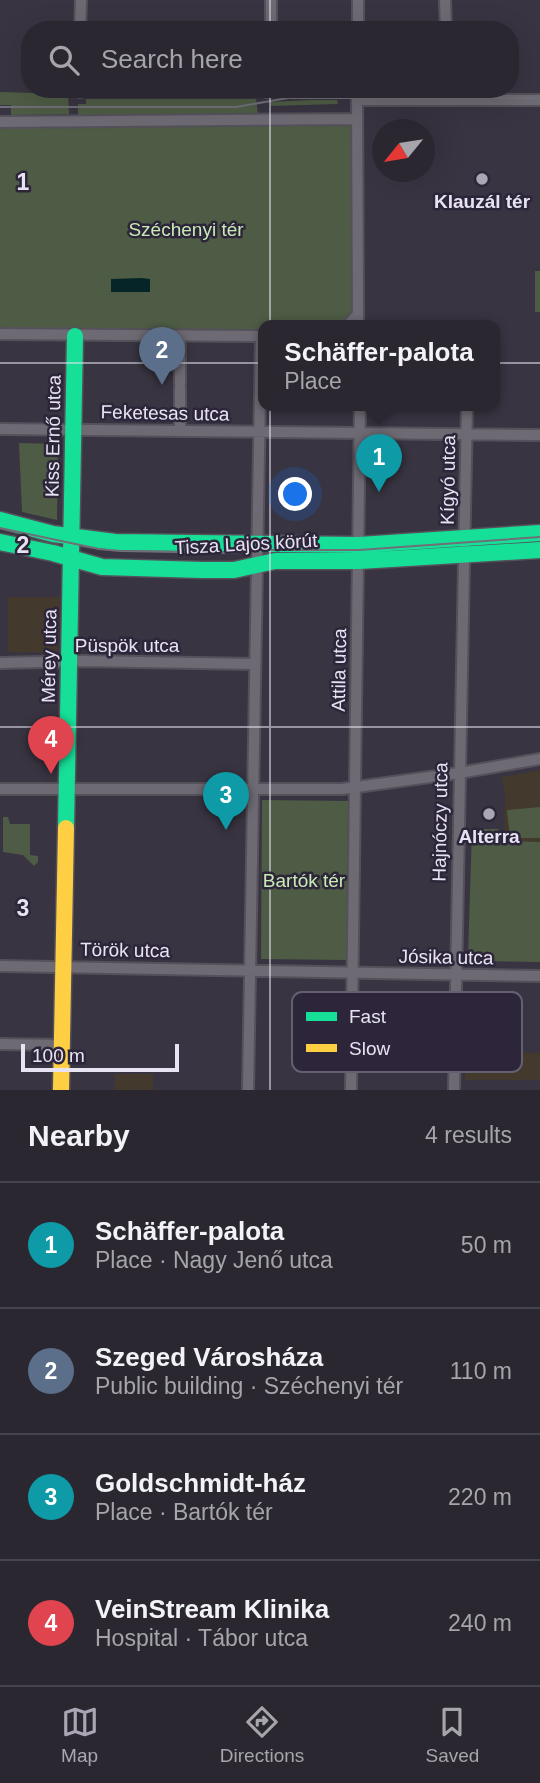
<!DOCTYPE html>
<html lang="en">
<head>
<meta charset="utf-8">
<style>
	body { margin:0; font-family:Helvetica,sans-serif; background:#36333d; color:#f1f3f6 }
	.compass { position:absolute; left:372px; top:119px; width:63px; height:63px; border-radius:50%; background:#2a2731; box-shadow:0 7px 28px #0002; rotate:240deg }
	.scale { position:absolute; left:21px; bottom:18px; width:158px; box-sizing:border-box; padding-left:7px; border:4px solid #e8e3f2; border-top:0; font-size:19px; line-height:24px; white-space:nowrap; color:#e8e3f2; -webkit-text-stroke:5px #2d263b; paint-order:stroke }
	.you { position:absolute; left:296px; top:495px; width:24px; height:24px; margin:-18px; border:5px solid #fff; border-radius:50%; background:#1a73e8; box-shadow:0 0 0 10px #1a73e833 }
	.badge { display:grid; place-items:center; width:46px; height:46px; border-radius:50%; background:#aaa6b4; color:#fff; font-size:23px; font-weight:700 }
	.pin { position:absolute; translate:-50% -58px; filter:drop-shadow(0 2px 4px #0008) }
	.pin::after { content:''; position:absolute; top:37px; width:24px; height:21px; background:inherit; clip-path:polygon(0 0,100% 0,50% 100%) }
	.popup { position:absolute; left:258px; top:320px; width:242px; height:91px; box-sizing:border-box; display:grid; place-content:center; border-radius:14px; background:#2a2731; filter:drop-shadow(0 2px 5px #0005); font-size:23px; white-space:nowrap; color:#a5a5ab }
	.popup b { font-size:26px; color:#f1f3f6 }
	.popup::after { content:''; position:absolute; left:50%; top:100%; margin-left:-14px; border:14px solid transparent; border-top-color:#2a2731 }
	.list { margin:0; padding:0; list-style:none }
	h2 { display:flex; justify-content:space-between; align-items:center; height:91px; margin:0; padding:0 28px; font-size:30px }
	h2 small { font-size:23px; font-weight:400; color:#a5a5ab }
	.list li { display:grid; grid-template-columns:46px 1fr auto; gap:21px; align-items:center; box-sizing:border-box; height:126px; padding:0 28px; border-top:2px solid #46444d }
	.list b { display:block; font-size:26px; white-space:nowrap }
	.list p { margin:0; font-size:23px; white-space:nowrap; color:#a5a5ab }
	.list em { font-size:23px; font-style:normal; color:#a5a5ab }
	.icon { flex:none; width:38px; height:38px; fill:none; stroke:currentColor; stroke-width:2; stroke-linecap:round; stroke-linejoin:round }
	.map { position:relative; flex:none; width:540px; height:1090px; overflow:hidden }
	.search { position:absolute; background:#2a2731; box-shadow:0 7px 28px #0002; left:21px; right:21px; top:21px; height:77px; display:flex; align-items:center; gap:18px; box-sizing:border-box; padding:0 24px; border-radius:28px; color:#a5a5ab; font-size:26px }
	.sheet { height:595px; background:#2a2731 }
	nav { display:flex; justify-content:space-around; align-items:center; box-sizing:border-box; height:98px; border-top:2px solid #46444d; background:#2a2731; font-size:19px; color:#a5a5ab }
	nav a { display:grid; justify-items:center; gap:4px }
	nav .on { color:#aaa6b4 }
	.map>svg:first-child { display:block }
	.education { fill:#43392d }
	.green { fill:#4e5c45 }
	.water { fill:#052529 }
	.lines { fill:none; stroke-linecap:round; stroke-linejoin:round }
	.street-casing { stroke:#55515b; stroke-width:14 }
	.fast-casing { stroke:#55515b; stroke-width:19 }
	.slow-casing { stroke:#55515b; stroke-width:19 }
	.street { stroke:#6d6a73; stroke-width:10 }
	.fast { stroke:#16e098; stroke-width:16 }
	.slow { stroke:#ffcf43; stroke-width:16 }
	.tram { stroke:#706e77; stroke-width:2 }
	.grid { fill:none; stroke:#e8e3f2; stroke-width:2; stroke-opacity:0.55 }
	.poi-dot { fill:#aaa6b4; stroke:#2d263b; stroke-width:2.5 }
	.labels { text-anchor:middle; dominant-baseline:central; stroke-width:5; stroke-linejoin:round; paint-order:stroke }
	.poi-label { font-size:19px; font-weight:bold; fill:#e8e3f2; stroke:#2d263b }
	.park-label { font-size:19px; fill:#c8ebb3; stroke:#2d263b }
	.street-label { font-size:19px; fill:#e8e3f2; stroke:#2d263b }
	.key { fill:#2d263b; stroke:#655f72; stroke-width:2 }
	.key-label { font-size:19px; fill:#e8e3f2 }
	.grid-label { font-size:23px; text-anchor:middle; font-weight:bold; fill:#e8e3f2; stroke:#2d263b; stroke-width:5; stroke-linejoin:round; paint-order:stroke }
</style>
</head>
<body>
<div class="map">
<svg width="540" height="1090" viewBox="0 0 540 1090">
	<rect width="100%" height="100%" fill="#383441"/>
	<!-- education -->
	<path class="education" d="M8,597H60L58,653L8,652Z
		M540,770V842L504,841L505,797L502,777Z
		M465,1051L540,1053V1080H465Z
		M115,1074H153V1090H114Z"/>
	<!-- green -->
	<path class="green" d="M0,92L68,94L69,114L11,115V105H0Z
		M86,99H256L258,114L78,115V104H86Z
		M310,100H337L338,104L271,106L270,102Z
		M356,119L353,136C351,196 350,255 357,315L347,326H264L263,336L0,334V122Z
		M535,271H540V312H535Z
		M19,443L58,444L57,520L22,512Z
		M262,800L348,801L347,960L261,959Z
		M540,807V838H510L507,810Z
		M3,817H8L10,824H30V855L38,856V862L34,866L23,855L3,852Z
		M472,829H498L504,841L540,842V962L472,961L468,956Z"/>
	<!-- water -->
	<path class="water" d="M142,278L150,279V292H111V279Z"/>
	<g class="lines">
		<defs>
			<path id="street" d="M445,0L446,30
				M80,30L81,0
				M271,30V0
				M358,30V0
				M357,89L358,326
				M80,92V89
				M267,92L268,89
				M357,100H540
				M0,122L356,119
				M347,326L357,315
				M0,334L264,336
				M180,336V384
				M180,388V431
				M0,429L540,435
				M0,663L83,661L254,664
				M0,789H342L459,773L540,759
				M0,966L540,976
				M0,1044L62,1045
				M248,1090L261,336
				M351,1090L360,406
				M454,1090L467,406"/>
			<path id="fast" d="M0,520L53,534L115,542L359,545L540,533
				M0,542L53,553L102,567L202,570H234L275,561H359L540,550
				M66,828L75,336"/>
			<path id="slow" d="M61,1090L66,828"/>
		</defs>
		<!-- street casing -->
		<use href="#street" class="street-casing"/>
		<!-- fast casing -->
		<use href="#fast" class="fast-casing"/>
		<!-- slow casing -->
		<use href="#slow" class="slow-casing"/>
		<!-- street -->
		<use href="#street" class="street"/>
		<!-- fast -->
		<use href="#fast" class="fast"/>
		<!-- slow -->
		<use href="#slow" class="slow"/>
		<!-- tram -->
		<path class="tram" d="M0,107H236L288,98H540
			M0,528L99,549L121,551L230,553L266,550H359L540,537"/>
	</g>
	<!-- grid -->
	<path class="grid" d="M270,0V30M270,89V1090M0,363H540M0,727H540"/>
	<!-- markers -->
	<g class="poi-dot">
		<circle cx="482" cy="179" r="7"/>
		<circle cx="489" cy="814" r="7"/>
	</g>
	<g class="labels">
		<!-- poi labels -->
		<g class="poi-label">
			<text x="482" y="201">Klauzál tér</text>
			<text x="489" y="836">Alterra</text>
		</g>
		<!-- park labels -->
		<g class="park-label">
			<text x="186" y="229">Széchenyi tér</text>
			<text x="304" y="880">Bartók tér</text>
		</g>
		<!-- street labels -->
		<g class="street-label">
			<text transform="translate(165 413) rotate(1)">Feketesas utca</text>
			<text transform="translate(53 436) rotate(-89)">Kiss Ernő utca</text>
			<text transform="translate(448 480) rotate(-89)">Kígyó utca</text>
			<text transform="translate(246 544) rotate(-3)">Tisza Lajos körút</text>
			<text x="127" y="645">Püspök utca</text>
			<text transform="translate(49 656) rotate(-89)">Mérey utca</text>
			<text transform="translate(339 670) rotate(-89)">Attila utca</text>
			<text transform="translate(440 822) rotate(-89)">Hajnóczy utca</text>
			<text transform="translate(125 950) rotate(1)">Török utca</text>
			<text transform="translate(446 957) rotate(1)">Jósika utca</text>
		</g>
	</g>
	<!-- legend -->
	<rect x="292" y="992" width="230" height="80" rx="10" class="key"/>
	<rect x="306" y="1012" width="31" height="9" fill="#16e098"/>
	<rect x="306" y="1044" width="31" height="8" fill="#ffcf43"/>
	<g class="key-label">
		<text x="349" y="1023">Fast</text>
		<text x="349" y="1055">Slow</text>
	</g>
	<g class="grid-label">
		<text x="23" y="190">1</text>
		<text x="23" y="553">2</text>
		<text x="23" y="916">3</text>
	</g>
</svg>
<svg class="compass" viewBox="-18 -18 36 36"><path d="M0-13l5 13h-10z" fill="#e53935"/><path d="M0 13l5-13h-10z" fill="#a5a5ab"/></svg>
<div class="scale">100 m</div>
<div class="you"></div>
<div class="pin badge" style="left:379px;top:492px;background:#0f9aa8">1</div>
<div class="popup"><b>Schäffer-palota</b>Place</div>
<div class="pin badge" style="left:162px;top:385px;background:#5c6f8a">2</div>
<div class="pin badge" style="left:226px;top:830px;background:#0f9aa8">3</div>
<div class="pin badge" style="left:51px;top:774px;background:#e0444e">4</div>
<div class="search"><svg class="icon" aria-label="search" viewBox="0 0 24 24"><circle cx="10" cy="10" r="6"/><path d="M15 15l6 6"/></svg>Search here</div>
</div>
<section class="sheet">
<h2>Nearby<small>4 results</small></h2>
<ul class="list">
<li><span class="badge" style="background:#0f9aa8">1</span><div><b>Schäffer-palota</b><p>Place · Nagy Jenő utca</p></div><em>50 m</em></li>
<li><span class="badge" style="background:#5c6f8a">2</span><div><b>Szeged Városháza</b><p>Public building · Széchenyi tér</p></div><em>110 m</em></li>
<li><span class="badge" style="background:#0f9aa8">3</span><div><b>Goldschmidt-ház</b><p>Place · Bartók tér</p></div><em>220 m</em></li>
<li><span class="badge" style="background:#e0444e">4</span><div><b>VeinStream Klinika</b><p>Hospital · Tábor utca</p></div><em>240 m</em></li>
</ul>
</section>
<nav>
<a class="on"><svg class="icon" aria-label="map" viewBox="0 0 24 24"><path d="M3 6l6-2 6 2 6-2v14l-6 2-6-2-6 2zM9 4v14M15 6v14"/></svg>Map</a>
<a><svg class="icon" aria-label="directions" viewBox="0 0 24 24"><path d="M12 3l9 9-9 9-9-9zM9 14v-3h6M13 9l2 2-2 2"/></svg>Directions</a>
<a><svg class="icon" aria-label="saved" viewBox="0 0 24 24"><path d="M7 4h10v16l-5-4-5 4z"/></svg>Saved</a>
</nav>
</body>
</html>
